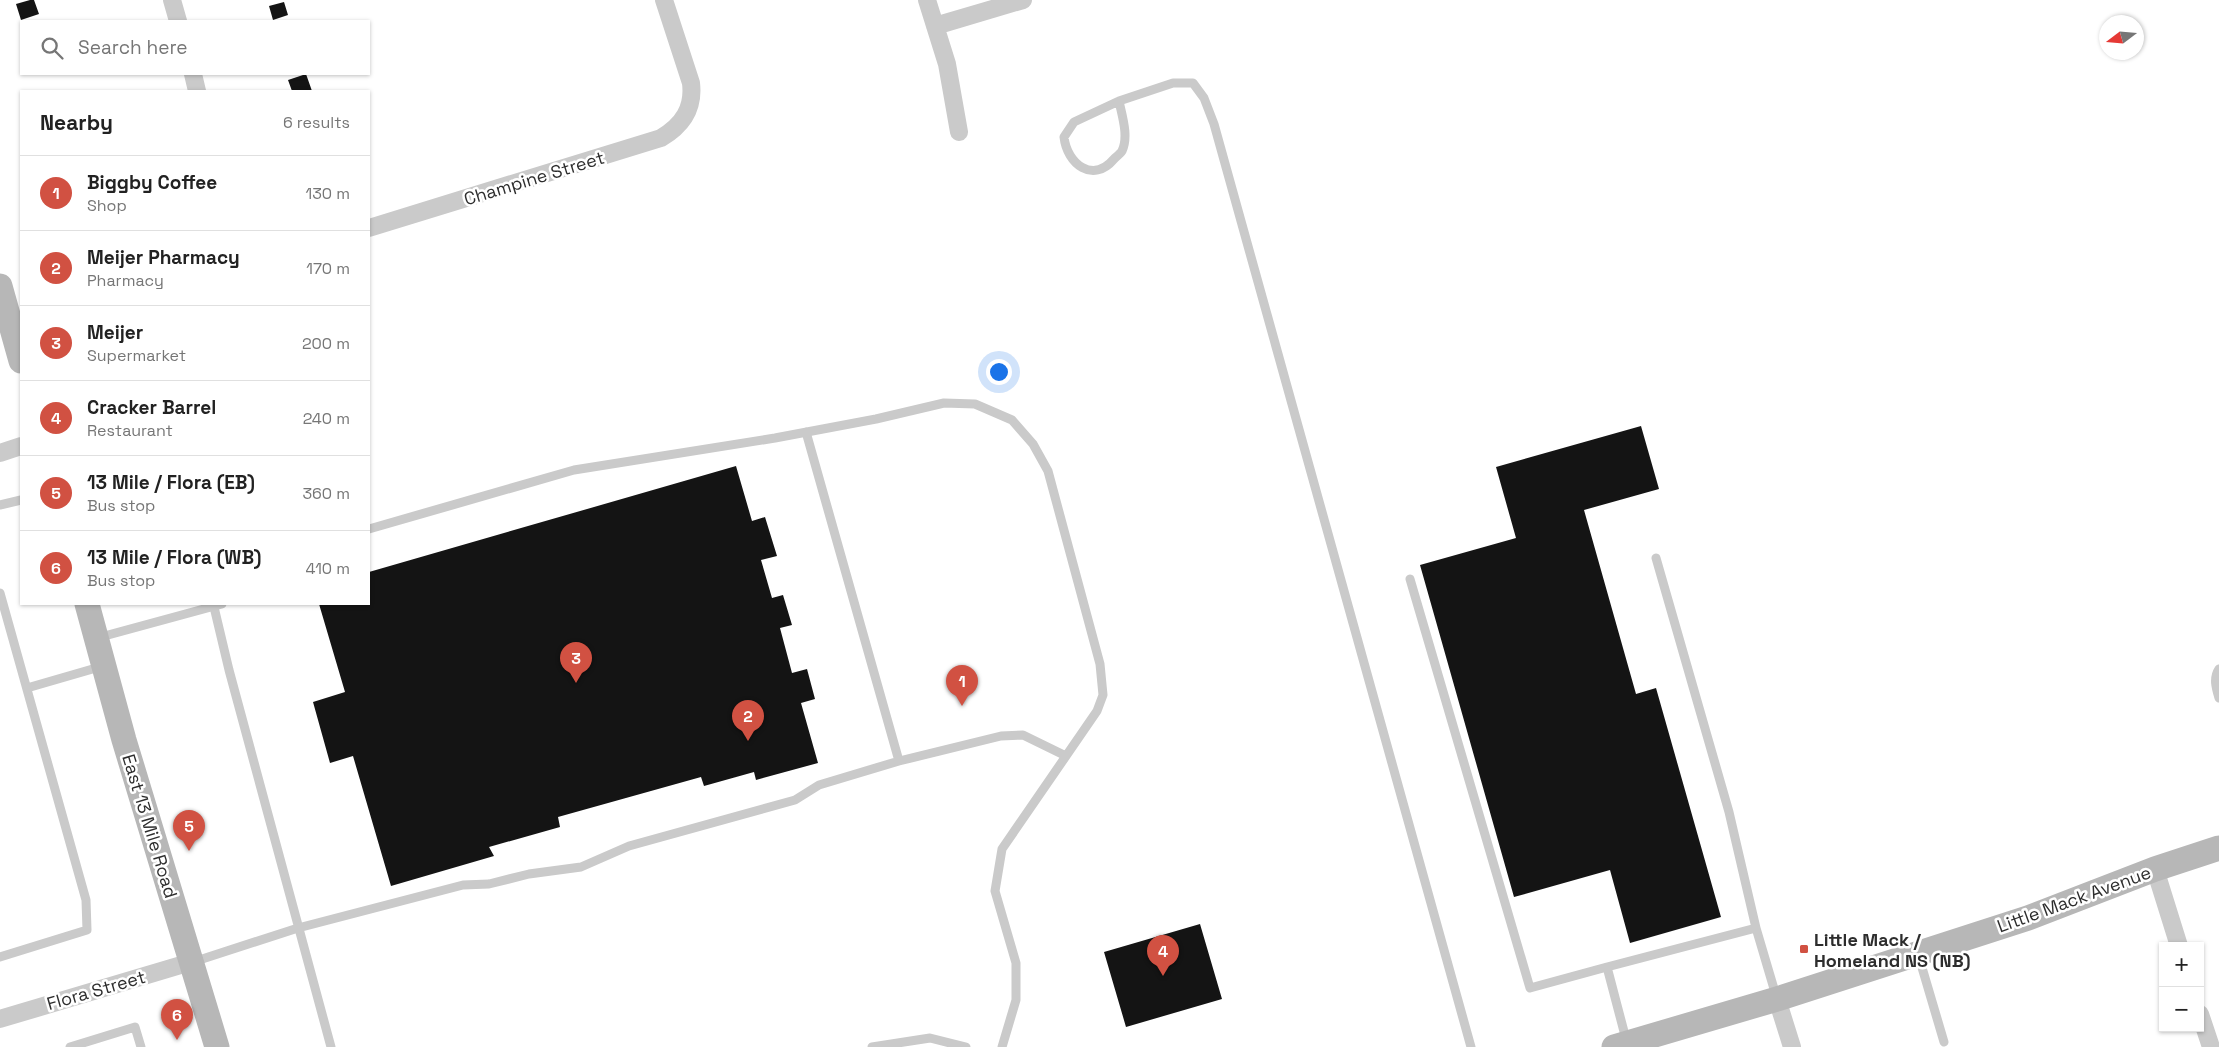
<!DOCTYPE html>
<html lang="en">
<head>
<meta charset="utf-8">
<style>
	body { margin:0; font-family:"Space Grotesk",sans-serif; background:#f6f6f6; color:#222 }
	.controls { position:absolute; right:15px; bottom:15px; display:grid; overflow:hidden; border-radius:0px; box-shadow:0 1px 4px #0004 }
	.controls button { width:45px; height:45px; display:grid; place-items:center; padding:0; border:0; border-bottom:1px solid #e0e0e0; background:#fff; color:#222; font:25px sans-serif }
	.compass { position:absolute; left:2099px; top:15px; width:45px; height:45px; border-radius:50%; background:#fff; box-shadow:0 1px 4px #0004; rotate:254deg }
	.you { position:absolute; left:998px; top:371px; width:18px; height:18px; margin:-12px; border:4px solid #fff; border-radius:50%; background:#1a73e8; box-shadow:0 0 0 8px #1a73e833 }
	.badge { display:grid; place-items:center; width:32px; height:32px; border-radius:50%; background:#d15142; color:#fff; font-size:16px; font-weight:700 }
	.pin { position:absolute; translate:-50% -41px; filter:drop-shadow(0 1px 2px #0008) }
	.pin::after { content:''; position:absolute; top:26px; width:18px; height:15px; background:inherit; clip-path:polygon(0 0,100% 0,50% 100%) }
	.list { margin:0; padding:0; list-style:none }
	h2 { display:flex; justify-content:space-between; align-items:center; height:65px; margin:0; padding:0 20px; font-size:21px }
	h2 small { font-size:16px; font-weight:400; color:#767676 }
	.list li { display:grid; grid-template-columns:32px 1fr auto; gap:15px; align-items:center; box-sizing:border-box; height:75px; padding:0 20px; border-top:1px solid #e0e0e0 }
	.list b { display:block; font-size:19px; white-space:nowrap }
	.list p { margin:0; font-size:16px; white-space:nowrap; color:#767676 }
	.list em { font-size:16px; font-style:normal; color:#767676 }
	.icon { flex:none; width:28px; height:28px; fill:none; stroke:currentColor; stroke-width:2; stroke-linecap:round; stroke-linejoin:round }
	.map { position:relative; flex:none; width:2219px; height:1047px; overflow:hidden }
	.search { position:absolute; background:#fff; box-shadow:0 1px 4px #0004; left:20px; top:20px; width:350px; height:55px; display:flex; align-items:center; gap:12px; box-sizing:border-box; padding:0 18px; border-radius:0px; color:#767676; font-size:19px }
	.panel { position:absolute; background:#fff; box-shadow:0 1px 4px #0004; left:20px; top:90px; width:350px; height:515px; border-radius:0px }
	.map>svg:first-child { display:block }
	.building { fill:#141414 }
	.lines { fill:none; stroke-linecap:round; stroke-linejoin:round }
	.service { stroke:#cacaca; stroke-width:9 }
	.minor { stroke:#cacaca; stroke-width:18 }
	.secondary { stroke:#b7b7b7; stroke-width:25 }
	.poi-dot { fill:#d15142; stroke:#fff; stroke-width:2 }
	.labels { text-anchor:middle; dominant-baseline:central; stroke-width:5; stroke-linejoin:round; paint-order:stroke }
	.street-label { font-size:18px; fill:#2d2d2d; stroke:#fff }
	.poi-label { font-size:18px; font-weight:bold; fill:#2d2d2d; stroke:#fff; text-anchor:start }
</style>
</head>
<body>
<div class="map">
<svg width="2219" height="1047" viewBox="0 0 2219 1047">
	<rect width="100%" height="100%" fill="#fff"/>
	<!-- building -->
	<path class="building" d="M30,0H34L39,14L21,20L16,4Z
		M284,2L288,15L273,20L269,6Z
		M306,74L312,91H292L288,80Z
		M1641,426L1659,489L1584,510L1636,694L1656,688L1721,917L1630,943L1610,870L1514,897L1420,565L1516,538L1496,467Z
		M736,466L752,521L765,517L777,556L761,560L772,598L783,595L792,625L780,628L792,673L807,669L815,699L801,703L818,763L756,780L754,772L704,786L701,777L558,817L560,827L489,847L494,856L391,886L353,756L330,763L313,702L345,692L319,604H369V572Z
		M1200,924L1222,999L1126,1027L1104,952Z"/>
	<g class="lines">
		<!-- service -->
		<path class="service" d="M1119,101C1122,116 1129,136 1122,151C1120,154 1116,157 1114,159C1093,184 1067,164 1064,137L1074,122L1119,101L1173,83H1193L1204,98L1214,124L1471,1047
			M806,432L899,761
			M0,505L21,500
			M369,529L574,470L775,438L876,419L944,403L975,404L1012,420L1033,444L1048,471L1100,664L1103,695L1097,711L1002,849L995,891L1016,963V1000L1002,1047
			M1656,558L1729,812L1756,928
			M1410,579L1530,988L1607,967
			M0,593L86,900L87,930L0,957
			M214,607L229,670L331,1047
			M97,638L222,604
			M2219,669C2213,678 2216,688 2219,698
			M27,688L103,666
			M1918,954L1944,1042
			M193,962L298,928L463,885L489,884L529,874L581,867L629,846L795,800L819,785L899,761L1001,736L1023,735L1066,756
			M1627,1043L1607,967L1756,928L1777,999
			M70,1047L135,1027L141,1047
			M872,1047L930,1038L966,1047"/>
		<!-- minor -->
		<path class="minor" d="M172,0L178,21
			M927,0L947,64L959,132
			M935,26L1023,0
			M193,74L197,91
			M369,228L661,138C683,125 694,108 691,83L664,0
			M0,453L21,446
			M2155,869L2179,946
			M1777,999L1792,1047
			M2200,1014L2211,1047
			M0,1019L191,962"/>
		<!-- secondary -->
		<path class="secondary" d="M0,286L21,361
			M87,604L124,740L217,1047
			M1614,1047L1777,999L2028,918L2155,869L2219,848"/>
	</g>
	<!-- markers -->
	<rect class="poi-dot" x="1799" y="944" width="10" height="10" rx="2.5"/>
	<g class="labels">
		<!-- street labels -->
		<g class="street-label">
			<text transform="translate(534 178) rotate(-17)">Champine Street</text>
			<text transform="translate(150 826) rotate(73)">East 13 Mile Road</text>
			<text transform="translate(2074 899) rotate(-20)">Little Mack Avenue</text>
			<text transform="translate(96 990) rotate(-16)">Flora Street</text>
		</g>
		<!-- poi labels -->
		<g class="poi-label">
			<text x="1814" y="939">Little Mack /<tspan x="1814" dy="21">Homeland NS (NB)</tspan></text>
		</g>
	</g>
</svg>
<div class="controls">
<button>+</button>
<button>−</button>
</div>
<svg class="compass" viewBox="-18 -18 36 36"><path d="M0-13l5 13h-10z" fill="#e53935"/><path d="M0 13l5-13h-10z" fill="#767676"/></svg>
<div class="you"></div>
<div class="pin badge" style="left:962px;top:706px">1</div>
<div class="pin badge" style="left:748px;top:741px">2</div>
<div class="pin badge" style="left:576px;top:683px">3</div>
<div class="pin badge" style="left:1163px;top:976px">4</div>
<div class="pin badge" style="left:189px;top:851px">5</div>
<div class="pin badge" style="left:177px;top:1040px">6</div>
<div class="search"><svg class="icon" aria-label="search" viewBox="0 0 24 24"><circle cx="10" cy="10" r="6"/><path d="M15 15l6 6"/></svg>Search here</div>
<section class="panel">
<h2>Nearby<small>6 results</small></h2>
<ul class="list">
<li><span class="badge">1</span><div><b>Biggby Coffee</b><p>Shop</p></div><em>130 m</em></li>
<li><span class="badge">2</span><div><b>Meijer Pharmacy</b><p>Pharmacy</p></div><em>170 m</em></li>
<li><span class="badge">3</span><div><b>Meijer</b><p>Supermarket</p></div><em>200 m</em></li>
<li><span class="badge">4</span><div><b>Cracker Barrel</b><p>Restaurant</p></div><em>240 m</em></li>
<li><span class="badge">5</span><div><b>13 Mile / Flora (EB)</b><p>Bus stop</p></div><em>360 m</em></li>
<li><span class="badge">6</span><div><b>13 Mile / Flora (WB)</b><p>Bus stop</p></div><em>410 m</em></li>
</ul>
</section>
</div>
</body>
</html>
